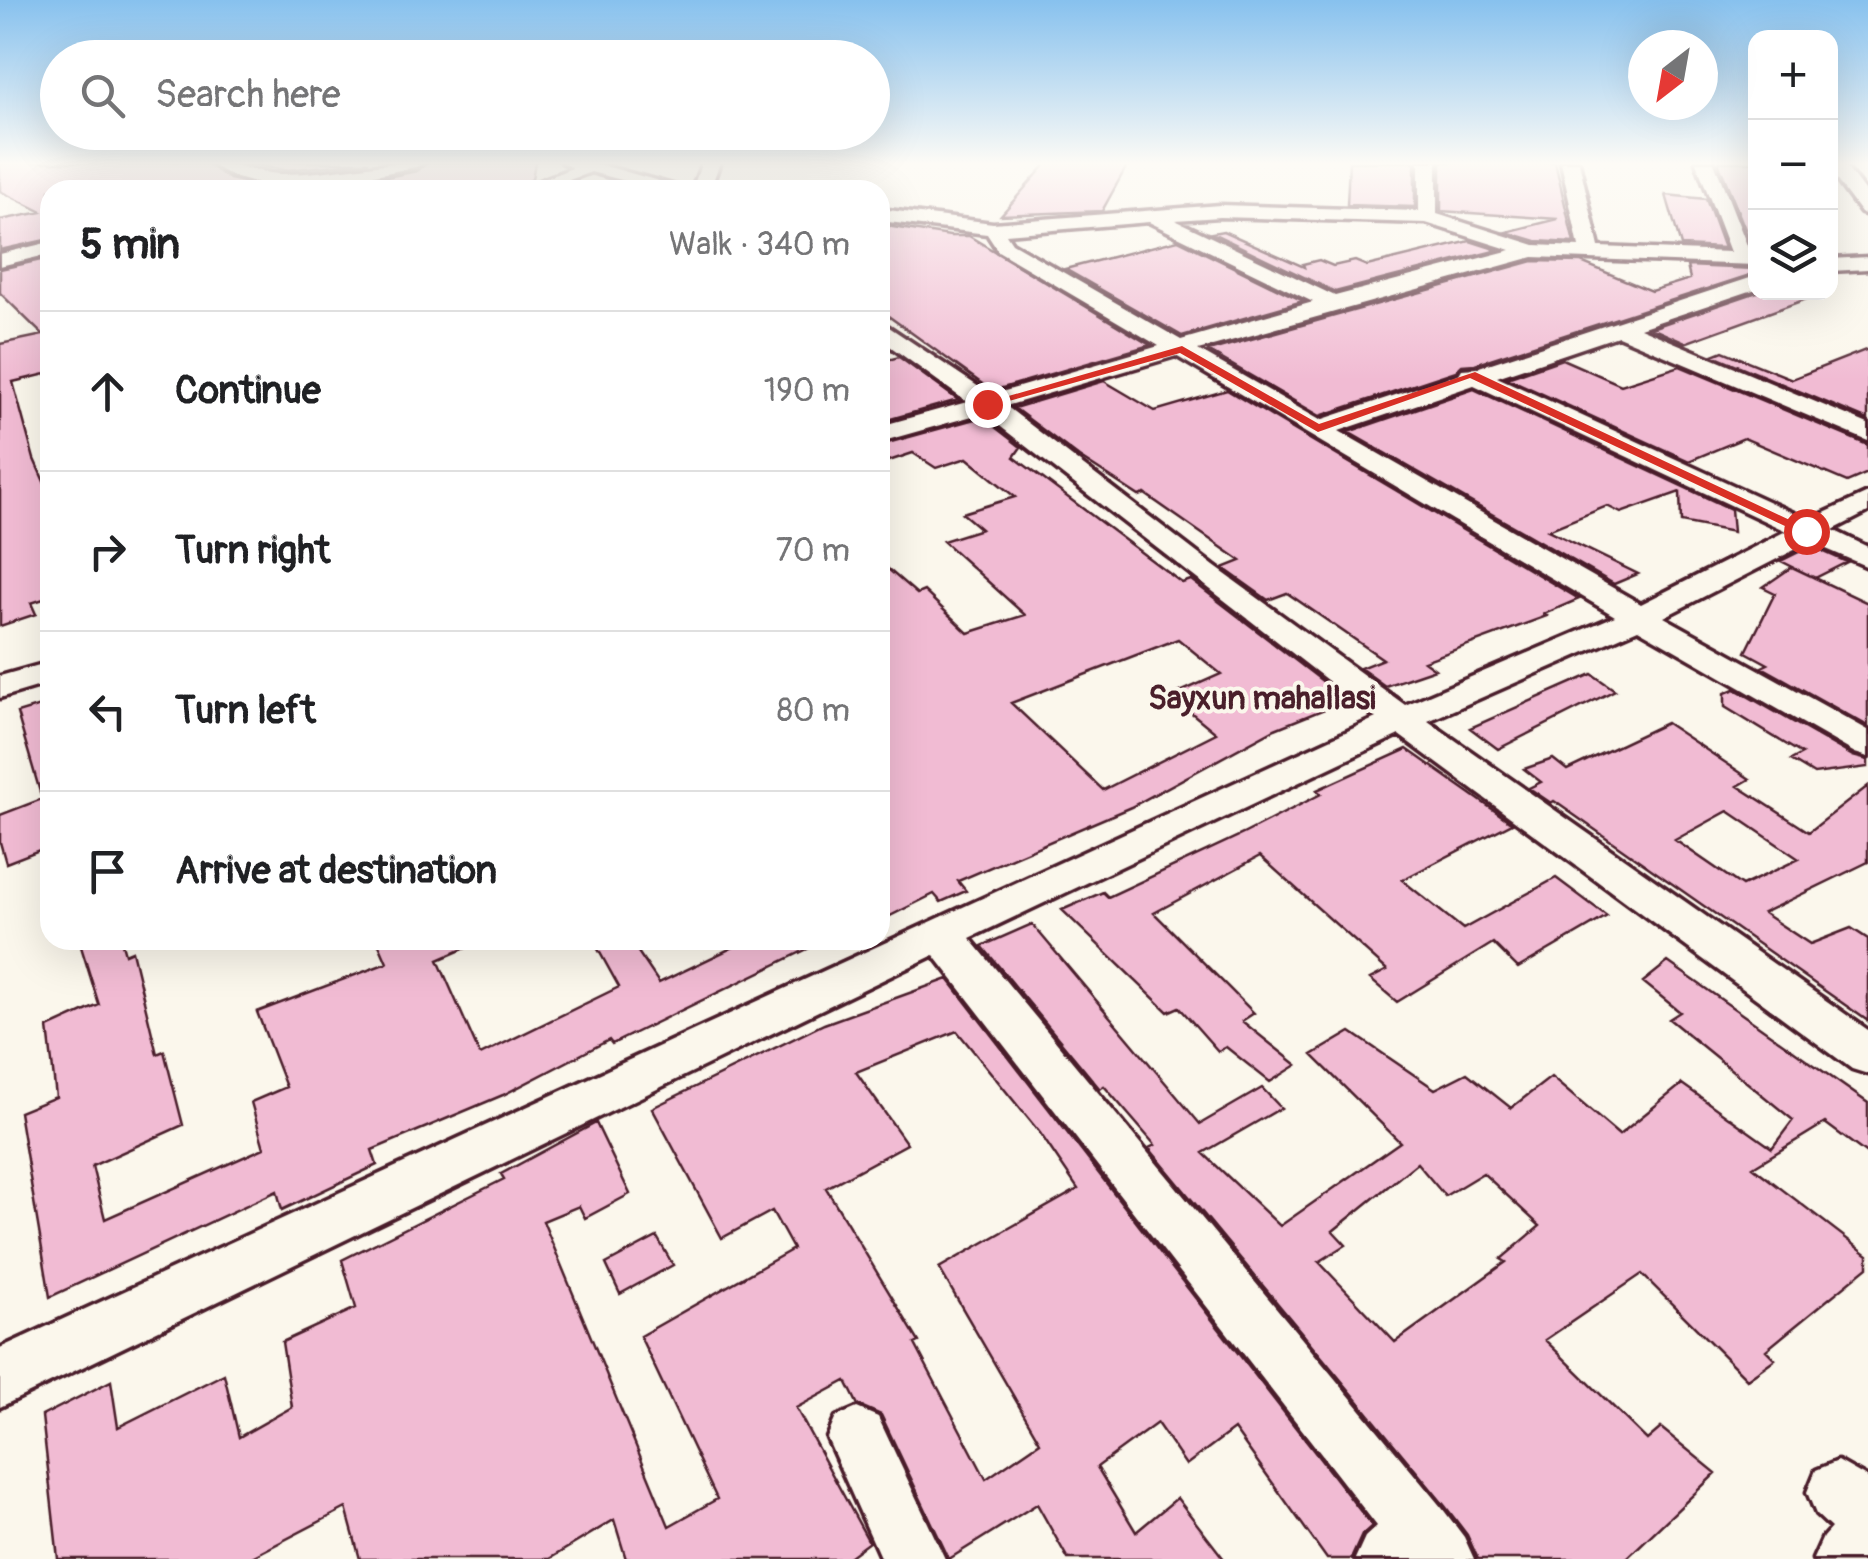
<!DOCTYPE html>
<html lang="en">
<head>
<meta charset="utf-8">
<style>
	body { margin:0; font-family:Pangolin,sans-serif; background:#f2f2f2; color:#202124 }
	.controls { position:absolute; right:30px; top:30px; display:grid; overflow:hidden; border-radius:20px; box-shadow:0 10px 40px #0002 }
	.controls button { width:90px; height:90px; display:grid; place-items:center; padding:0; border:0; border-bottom:2px solid #e0e0e0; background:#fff; color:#202124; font:50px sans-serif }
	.compass { position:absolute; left:1628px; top:30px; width:90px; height:90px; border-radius:50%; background:#fff; box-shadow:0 10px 40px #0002; rotate:211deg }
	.stop { position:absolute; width:30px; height:30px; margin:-22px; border:8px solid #d93025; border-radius:50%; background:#fff }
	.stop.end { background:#d93025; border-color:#fff; box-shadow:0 2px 10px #0008 }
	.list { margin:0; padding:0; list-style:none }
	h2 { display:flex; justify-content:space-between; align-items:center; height:130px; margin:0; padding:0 40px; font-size:42px }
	h2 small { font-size:32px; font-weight:400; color:#757577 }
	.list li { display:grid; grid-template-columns:65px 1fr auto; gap:30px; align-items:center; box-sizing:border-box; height:160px; padding:0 40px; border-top:2px solid #e0e0e0 }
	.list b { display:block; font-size:38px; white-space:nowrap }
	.list em { font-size:32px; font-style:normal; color:#757577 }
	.icon { flex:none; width:55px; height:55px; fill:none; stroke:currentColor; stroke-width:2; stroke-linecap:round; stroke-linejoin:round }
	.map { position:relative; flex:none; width:1868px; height:1559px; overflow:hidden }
	.search { position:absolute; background:#fff; box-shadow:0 10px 40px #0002; left:40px; top:40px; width:850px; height:110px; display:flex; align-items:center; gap:25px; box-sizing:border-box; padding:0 35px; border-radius:55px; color:#757577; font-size:38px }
	.panel { position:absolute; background:#fff; box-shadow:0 10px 40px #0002; left:40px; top:180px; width:850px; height:770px; border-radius:30px }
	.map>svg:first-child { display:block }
	.building { fill:#f1bbd3; stroke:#4a1f2b; stroke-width:2.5; fill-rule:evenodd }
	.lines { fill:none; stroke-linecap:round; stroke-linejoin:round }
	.minor-casing { stroke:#4a1f2b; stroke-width:7 }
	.minor { fill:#fbf7ec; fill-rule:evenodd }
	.route { fill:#d93025 }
	.labels { text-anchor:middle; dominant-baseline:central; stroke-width:8; stroke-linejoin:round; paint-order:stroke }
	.neighbourhood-label { font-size:32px; font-weight:bold; fill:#4a1f2b; stroke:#fbf7ec }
</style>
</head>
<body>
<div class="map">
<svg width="1868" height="1559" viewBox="0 0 1868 1559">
	<rect width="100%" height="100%" fill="#fbf7ec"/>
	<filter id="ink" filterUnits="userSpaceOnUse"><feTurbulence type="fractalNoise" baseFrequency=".01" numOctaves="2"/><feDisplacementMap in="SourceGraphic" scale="20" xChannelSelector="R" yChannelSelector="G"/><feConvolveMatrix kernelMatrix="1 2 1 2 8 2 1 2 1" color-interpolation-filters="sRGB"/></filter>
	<g filter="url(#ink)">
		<!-- building -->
		<path class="building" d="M13,162H205L230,179L282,190L366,181L417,171L428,162H535L532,179L512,190H106L98,186L50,190V239L0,250V220L42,212L0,191V164Z
			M238,162H369L285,170Z
			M1048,162H1129L1102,211L1001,215Z
			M1349,162H1415V207L1347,205Z
			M1441,162H1555L1574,243L1536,241L1506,232L1558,219L1441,211Z
			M1718,162H1756V249H1753Z
			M1666,195L1706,199L1724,248L1681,246Z
			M880,225L950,236H969L1150,345L992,391L880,310Z
			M1223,231L1304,267L1303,264L1319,260L1333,266L1355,261L1367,266L1470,241L1498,250L1335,292L1212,233Z
			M1178,240L1303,301L1182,336L1065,269Z
			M50,258V373L13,382L34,459L50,495V597L31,603L36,614L0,626V344L43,335L0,293V269Z
			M1533,261L1581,262L1651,291L1690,279L1687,266L1756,269V273L1475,364L1462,365L1456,371L1320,416L1208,351Z
			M1757,292H1814L1815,296L1685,343L1651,328Z
			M1868,349V420L1713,355L1723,351L1792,379Z
			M899,357L958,400L880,422V362Z
			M1562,359L1621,385L1680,366L1868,445V473L1847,482L1744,438L1689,461L1507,378Z
			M1104,381L1155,411L1227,390L1579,599L1544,614L1547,616L1424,661L1435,669L1385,686L1360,668L1383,659L1287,593L1268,600L1223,568L1241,561L1145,494L1139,496L1079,457L1014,408Z
			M1474,389L1731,509L1733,532L1681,522L1680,492L1621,513L1607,506L1548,530L1638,574L1614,584L1348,432Z
			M982,417L1021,447L1014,457L1182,583L1191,580L1347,700L1275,729L1131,807L958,881L966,891L941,902L934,894L880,921V562L917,594L924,591L968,633L1025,615L943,541L981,529L962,513L1015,497L967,458L936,468L913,453L880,464V445ZM1178,639L1221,674L1171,696L1216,733L1103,790L1011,703Z
			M1811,546L1847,562L1815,578L1781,561Z
			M1792,567L1868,603V726L1762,667L1768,664L1746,652L1775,593L1763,587Z
			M1592,674L1615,690L1498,749L1470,728Z
			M1735,689L1853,756L1868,760V767L1814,774L1791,760L1802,754L1725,707V693Z
			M50,703V846L6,863L0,842V815L42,799L17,713Z
			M1666,723L1750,779L1738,786L1809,832L1868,786V862L1763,913L1810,944L1851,928L1868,939V1021L1554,801L1551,803L1529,788L1541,782L1524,769L1553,759L1567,770ZM1728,811L1799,859L1742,886L1675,840Z
			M1407,749L1512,823L1402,880L1463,929L1556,878L1607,916L1518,968L1493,943L1397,1002L1370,979L1387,970L1260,856L1154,913L1254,1013L1242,1021L1297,1065L1270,1082L1226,1047L1218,1051L1179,1007L1168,1012L1062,910L1103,892L1108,897L1243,834L1321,794L1317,790Z
			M1032,924L1200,1124L1262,1088L1281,1108L1203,1153L1280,1226L1400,1142L1312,1055L1351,1032L1435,1089L1467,1073L1511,1108L1551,1077L1619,1135L1682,1084L1772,1148L1793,1120L1669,1019L1680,1012L1643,982L1668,962L1868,1103V1155L1825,1123L1753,1167L1868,1255V1267L1766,1350L1775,1359L1747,1379L1642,1274L1545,1340L1647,1440L1661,1428L1716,1473L1626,1559H1478L1467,1535L1445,1506L1149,1148L1155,1145L1104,1086L1100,1089L982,946ZM1417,1163L1445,1196L1483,1173L1540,1226L1501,1259L1506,1262L1395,1342L1319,1262L1346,1245L1333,1231Z
			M79,940H121L125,954L132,951L157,1054L164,1051L183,1125L92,1166L105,1219L264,1148L251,1102L286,1087L257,1012L387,963L377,940H484L438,960L480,1055L619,987L593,940H630L659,983L748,940H826L612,1044L609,1040L503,1095L372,1150L377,1165L282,1210L277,1191L50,1297L19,1112L56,1097L48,1028L99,1005Z
			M948,979L1372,1526L1362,1535L1351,1559H1327L1234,1429L1186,1465L1157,1423L1097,1467L1136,1532L1177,1498L1224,1559H1068L1037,1504L949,1559L881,1415L858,1405L846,1381L796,1408L869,1542L846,1559H626L614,1520L549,1559H360L346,1508L248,1559H58L42,1416L111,1381L118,1427L224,1374L239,1437L292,1407L282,1342L356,1308L342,1260L504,1179L501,1174L596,1123L630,1194L585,1218L579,1206L543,1221L669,1526L717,1499L640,1336L793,1249L772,1211L722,1238L652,1108L824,1024ZM957,1031L1040,1133L1078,1189L939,1268L1040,1442L986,1479L915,1344L919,1342L826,1188L907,1144L856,1072Z
			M657,1237L673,1265L620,1294L606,1264Z"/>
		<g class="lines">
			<defs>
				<path id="minor" d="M209,162C235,162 257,174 285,174C332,173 377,162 424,162L416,167C354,178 263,206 209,162Z
					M562,162H591L691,190H660L591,172L542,190H516L572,168Z
					M702,162H720L710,190H692Z
					M1419,162H1437V214L1535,245L1579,247L1561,162H1579L1599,247L1730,252L1696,162H1714L1750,253H1756V265L1533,257L1198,350L1320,420L1459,374L1462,369L1476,368L1756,276V289L1640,328L1868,424V441L1618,336L1497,377L1809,520L1868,493V512L1833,530L1868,547V567L1810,542L1664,617L1868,730V757L1855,753L1638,629L1428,721L1868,1030V1074L1852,1069L1399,735L970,938L1442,1508L1464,1537L1474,1559H1355L1365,1537L1377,1526L934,955L0,1407V1348L1376,718L983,413L880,442V426L967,402L880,339V321L991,395L1159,346L998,251L987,234L880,221V209L993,223L1220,205L1419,211ZM1220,217L1426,223L1511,250L1335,296L1175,220ZM1149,222L1313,302L1181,340L1012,243L1006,234ZM1176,356L1615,616L1405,705L1214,566L1006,406ZM1474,385L1786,531L1641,604L1339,431Z
					M1830,162H1842L1868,196V215L1861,213L1830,171Z
					M50,242V254L0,266V254Z
					M1868,257V269L1830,271V259Z
					M50,662V683L0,698V676Z
					M857,1408L878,1417L945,1559H881L827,1438L836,1417Z
					M1838,1461L1868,1478V1559H1813L1823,1537L1831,1528L1816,1514L1807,1492L1816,1470Z"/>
			</defs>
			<!-- minor casing -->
			<use href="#minor" class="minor-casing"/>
			<!-- minor -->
			<use href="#minor" class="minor"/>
		</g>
	</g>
	<!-- sky -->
	<linearGradient id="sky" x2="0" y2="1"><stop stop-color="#87c1ee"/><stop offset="0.43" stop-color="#fdfbf6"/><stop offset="1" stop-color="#fdfbf6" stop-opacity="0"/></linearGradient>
	<rect width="1868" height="380" fill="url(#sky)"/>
	<!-- route -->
	<path class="route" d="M1182,346L1319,424L1475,372L1813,531L1802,534L1470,378L1318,432L1180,353L991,406L981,404Z"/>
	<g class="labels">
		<!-- neighbourhood labels -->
		<g class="neighbourhood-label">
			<text x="1262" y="699">Sayxun mahallasi</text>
		</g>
	</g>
</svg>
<div class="controls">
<button>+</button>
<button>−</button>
<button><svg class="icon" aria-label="layers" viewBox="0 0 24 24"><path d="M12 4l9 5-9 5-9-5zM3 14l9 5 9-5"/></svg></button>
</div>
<svg class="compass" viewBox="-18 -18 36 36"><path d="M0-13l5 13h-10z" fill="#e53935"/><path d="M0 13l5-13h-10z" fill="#757577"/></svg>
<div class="stop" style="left:1806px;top:531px"></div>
<div class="stop end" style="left:987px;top:404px"></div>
<div class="search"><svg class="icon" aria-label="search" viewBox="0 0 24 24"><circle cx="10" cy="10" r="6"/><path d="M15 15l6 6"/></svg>Search here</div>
<section class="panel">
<h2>5 min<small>Walk · 340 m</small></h2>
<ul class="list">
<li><svg class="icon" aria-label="ahead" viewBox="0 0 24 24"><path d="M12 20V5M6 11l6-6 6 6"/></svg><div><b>Continue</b></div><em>190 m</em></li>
<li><svg class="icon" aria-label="right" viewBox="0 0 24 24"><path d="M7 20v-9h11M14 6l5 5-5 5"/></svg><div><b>Turn right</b></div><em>70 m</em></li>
<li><svg class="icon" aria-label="left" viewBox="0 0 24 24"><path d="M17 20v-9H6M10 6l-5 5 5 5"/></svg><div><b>Turn left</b></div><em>80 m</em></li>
<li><svg class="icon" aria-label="arrive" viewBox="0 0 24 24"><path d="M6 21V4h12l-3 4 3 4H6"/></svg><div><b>Arrive at destination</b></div></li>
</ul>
</section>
</div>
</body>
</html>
